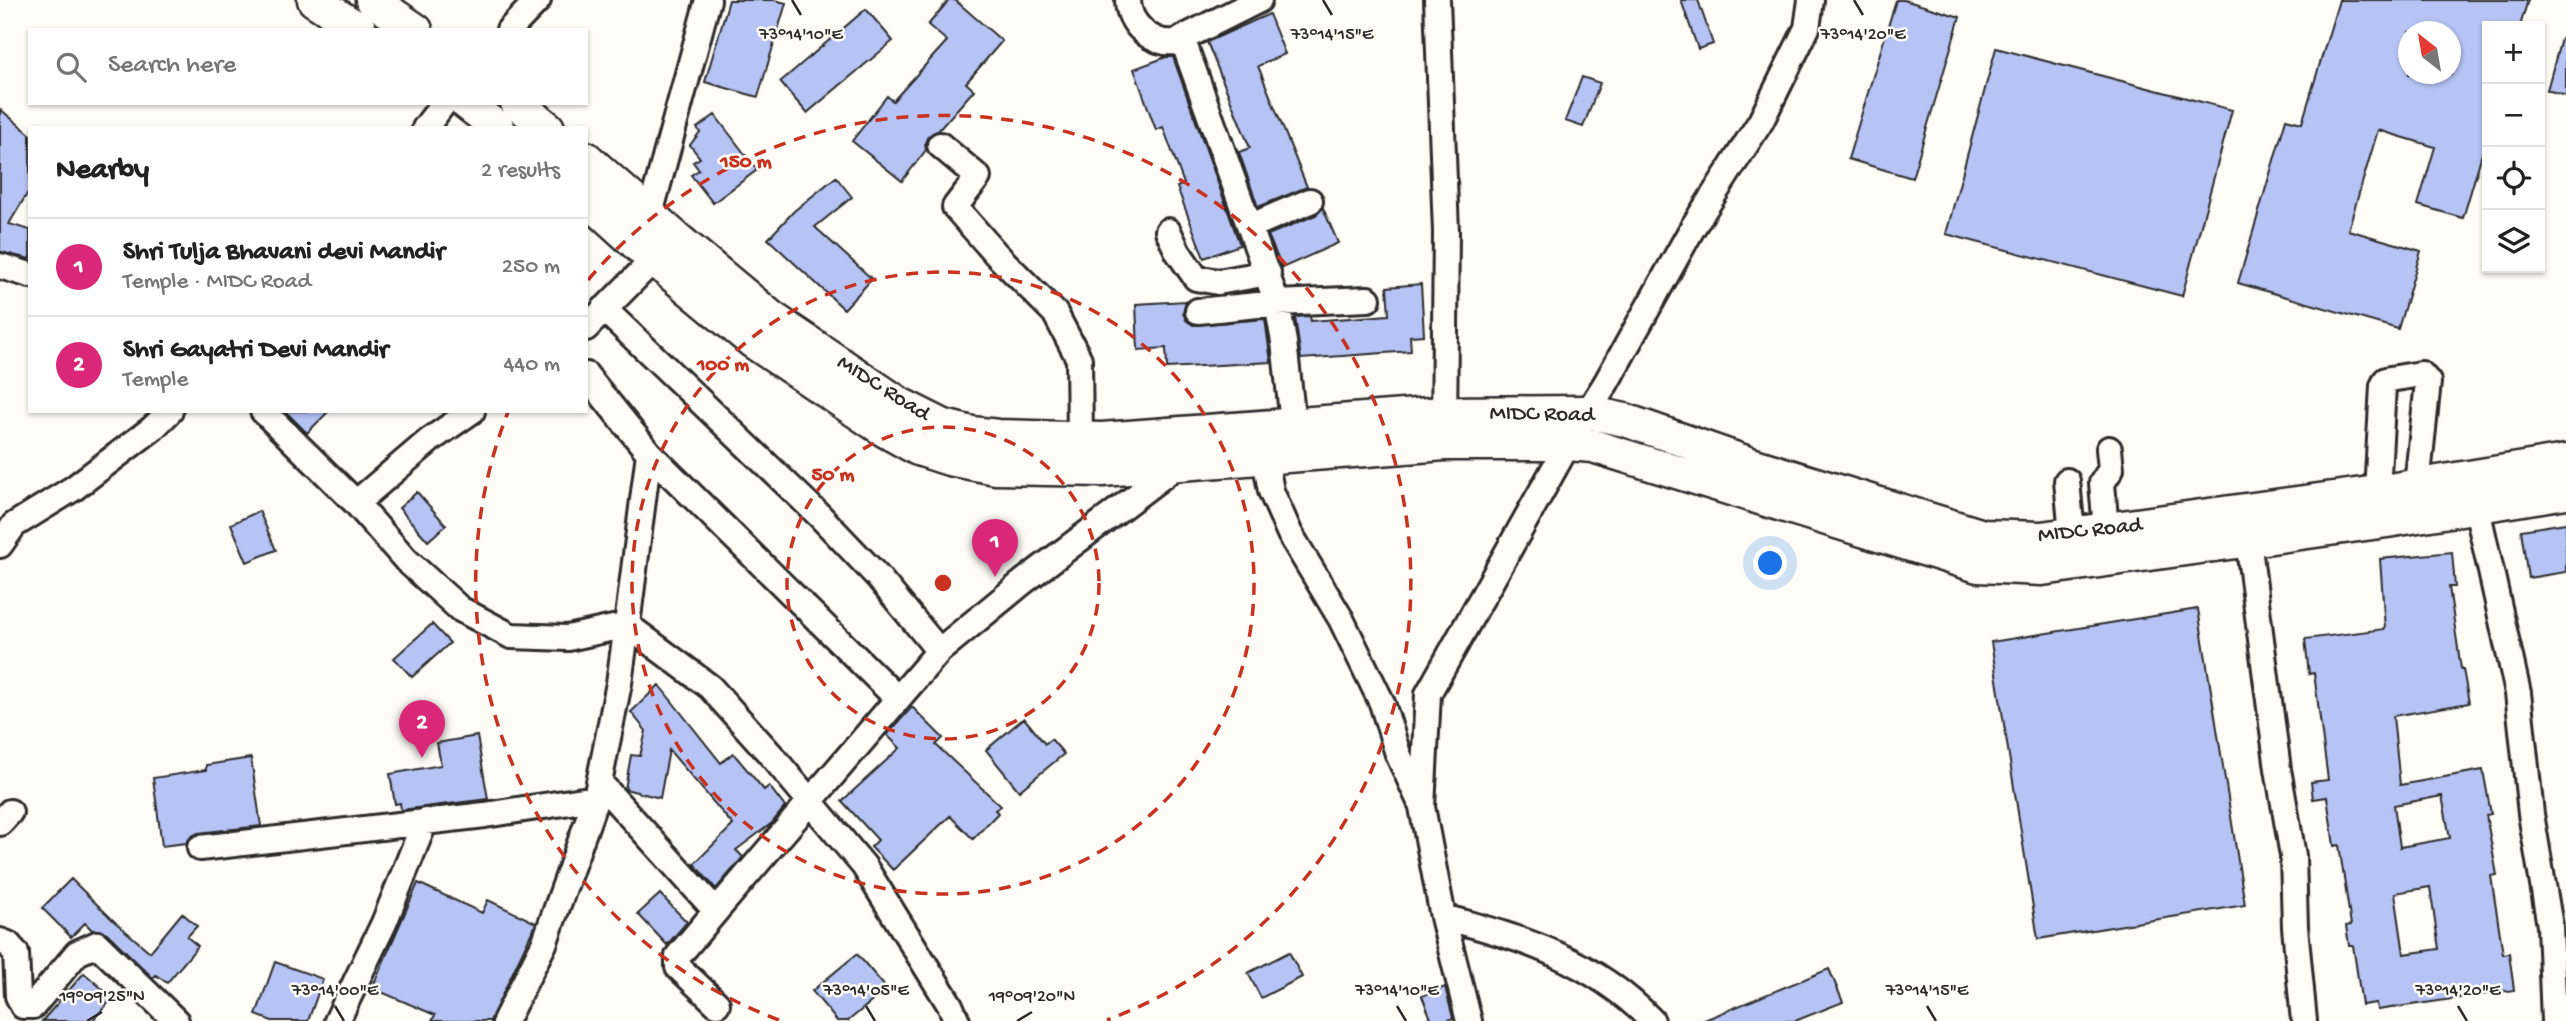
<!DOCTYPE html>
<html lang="en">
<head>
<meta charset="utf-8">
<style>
	body { margin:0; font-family:"Gochi Hand",sans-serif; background:#f6f6f6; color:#222 }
	.controls { position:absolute; right:21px; top:21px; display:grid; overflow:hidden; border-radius:0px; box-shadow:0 2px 5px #0004 }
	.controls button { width:63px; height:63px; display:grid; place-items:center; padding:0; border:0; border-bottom:2px solid #e0e0e0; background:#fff; color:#222; font:35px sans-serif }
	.compass { position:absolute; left:2398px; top:21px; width:63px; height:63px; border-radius:50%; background:#fff; box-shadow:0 2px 5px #0004; rotate:329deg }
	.you { position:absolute; left:1771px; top:564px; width:24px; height:24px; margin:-18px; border:5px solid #fff; border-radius:50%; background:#1a73e8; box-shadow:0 0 0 10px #1a73e833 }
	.badge { display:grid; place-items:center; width:46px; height:46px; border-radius:50%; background:#db2777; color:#fff; font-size:23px; font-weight:700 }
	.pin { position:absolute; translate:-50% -58px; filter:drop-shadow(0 2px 4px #0008) }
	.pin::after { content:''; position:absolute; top:37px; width:24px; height:21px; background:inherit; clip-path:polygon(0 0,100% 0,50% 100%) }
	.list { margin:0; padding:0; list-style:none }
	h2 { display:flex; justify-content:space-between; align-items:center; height:91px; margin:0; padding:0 28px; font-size:30px }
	h2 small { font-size:23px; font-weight:400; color:#767676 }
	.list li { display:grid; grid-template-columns:46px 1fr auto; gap:21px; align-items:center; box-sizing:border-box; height:98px; padding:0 28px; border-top:2px solid #e0e0e0 }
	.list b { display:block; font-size:26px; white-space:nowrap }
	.list p { margin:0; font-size:23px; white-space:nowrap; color:#767676 }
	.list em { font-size:23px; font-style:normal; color:#767676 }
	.icon { flex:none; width:38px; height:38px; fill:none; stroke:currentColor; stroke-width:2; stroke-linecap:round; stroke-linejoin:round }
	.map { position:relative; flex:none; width:2566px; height:1021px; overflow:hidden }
	.search { position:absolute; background:#fff; box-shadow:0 2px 5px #0004; left:28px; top:28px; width:560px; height:77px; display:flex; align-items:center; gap:18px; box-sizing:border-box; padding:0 24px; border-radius:0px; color:#767676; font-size:26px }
	.panel { position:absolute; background:#fff; box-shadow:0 2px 5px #0004; left:28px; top:126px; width:560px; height:287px; border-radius:0px }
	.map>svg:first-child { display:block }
	.building { fill:#b6c3f4; stroke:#2b2b2b; stroke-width:2; fill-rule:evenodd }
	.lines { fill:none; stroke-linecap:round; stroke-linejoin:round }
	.minor-casing { stroke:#2b2b2b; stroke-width:30 }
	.major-casing { stroke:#2b2b2b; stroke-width:37 }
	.minor { stroke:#fdfcf7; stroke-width:24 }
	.major { stroke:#fdfcf7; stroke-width:32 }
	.ticks { fill:none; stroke:#2b2b2b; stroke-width:2.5 }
	.ring { fill:none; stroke:#c8321e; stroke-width:3.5; stroke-dasharray:12 9 }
	.labels { text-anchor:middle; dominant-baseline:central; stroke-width:5; stroke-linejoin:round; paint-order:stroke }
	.street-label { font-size:23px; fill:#2b2b2b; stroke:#fdfcf7 }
	.ticks-label { font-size:18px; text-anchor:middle; fill:#2b2b2b; stroke:#fdfcf7; stroke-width:5; stroke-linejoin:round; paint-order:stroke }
	.centre { fill:#c8321e; stroke:#fdfcf7; stroke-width:3.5 }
	.ring-label { font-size:21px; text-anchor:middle; font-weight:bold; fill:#c8321e; stroke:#fdfcf7; stroke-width:5; stroke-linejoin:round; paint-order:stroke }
</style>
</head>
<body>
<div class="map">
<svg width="2566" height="1021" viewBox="0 0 2566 1021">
	<rect width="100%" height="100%" fill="#fdfcf7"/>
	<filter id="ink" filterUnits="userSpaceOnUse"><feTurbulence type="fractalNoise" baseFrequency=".0143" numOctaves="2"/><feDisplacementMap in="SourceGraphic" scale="14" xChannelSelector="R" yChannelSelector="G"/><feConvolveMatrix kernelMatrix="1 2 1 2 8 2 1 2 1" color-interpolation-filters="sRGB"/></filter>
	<g filter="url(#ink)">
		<!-- building -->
		<path class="building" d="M729,0H774L786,3L758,97L705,82Z
			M949,0H955L1002,41L966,83L974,90L938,131L928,136L925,143L926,150L902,181L852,141L887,96L893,101L947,41L928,25Z
			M1681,0H1698L1713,44L1698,49Z
			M1896,0H1904L1960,17L1912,178L1848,159Z
			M2339,0H2528L2520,26H2487V137L2463,218L2418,205L2435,147L2378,130L2348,230L2421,251L2398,329L2238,283L2286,119L2302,123ZM2409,32H2451V74H2409Z
			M866,9L893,41L807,113L780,82Z
			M1269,14L1285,54L1258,66L1307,187L1258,207L1239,152L1250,148L1207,42Z
			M2561,39L2566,40V96L2547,90Z
			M1996,48L2232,110L2182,296L1946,234Z
			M1166,57H1173L1240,245L1204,258L1177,187L1184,184L1163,127L1156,130L1134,69Z
			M1582,77L1600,83L1583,127L1565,121Z
			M0,109L30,134V189L9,224L30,230V259L0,252Z
			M715,115L757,170L713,203L691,175L699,170L693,162L700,158L690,145L700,132L697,128Z
			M836,177L852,197L815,227L872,279L844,309L768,239L794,211Z
			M1323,208L1338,243L1282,268L1268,235L1316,215Z
			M1421,284L1424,335L1410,336L1411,351L1301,359L1295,317L1310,316L1311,321L1389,315L1387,287Z
			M1186,301L1183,313L1186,320L1193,325L1265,319L1271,362L1167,368L1166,348L1138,350L1136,304Z
			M285,411H329L307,433Z
			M417,492L446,525L428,541L399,508Z
			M259,511L276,550L247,562L231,524Z
			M2566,523V572L2528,578L2521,530Z
			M2452,552L2455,587H2449L2461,669H2463L2469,703L2393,716L2400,785L2483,770L2491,814L2486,815L2497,875L2491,876L2503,954L2509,953L2514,990L2377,1010L2376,1003L2362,1005L2353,945H2349L2346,926L2351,925L2339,845L2334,846L2327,797L2313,799L2311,782L2328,780L2314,673L2309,674L2305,639L2385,629L2380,559ZM2442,796L2450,838L2400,847L2394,805ZM2430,887L2439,949L2404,954L2395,893Z
			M2198,609L2245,905L2038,939L1991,642Z
			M432,624L450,643L412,677L394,658Z
			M659,685L721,763L733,753L764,790L769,786L785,807L772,823L736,850L743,857L716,889L694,864L733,825L669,750L660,798L625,789L631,755L640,756L646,731L631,712Z
			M912,707L943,738L936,745L1001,806L995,810L998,813L973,839L950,816L893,870L871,847L878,840L842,801L900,748L887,735Z
			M1024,718L1045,744L1051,739L1064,754L1019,791L986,750Z
			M477,736L488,799L401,810L400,803L395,804L390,774L441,765L437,743Z
			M251,758L261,826L198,833L191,837L186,843L162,846L153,778L206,770V765Z
			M71,879L115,922L150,952L182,913L197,926L187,937L198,946L167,983L156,975L153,978L107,933L100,930H92L85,923L71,937L42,908Z
			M418,883L482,913L488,900L536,923L490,1021H432L435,1015L372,988Z
			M660,894L687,922L667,945L638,914Z
			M1289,952L1302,977L1261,998L1248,973Z
			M857,954L887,989L848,1021H837L812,991Z
			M275,962L323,979L308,1021H272L256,1015Z
			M1829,969L1843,1002L1795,1021H1702Z
			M84,973L113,998L92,1021H42Z
			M1445,987L1453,1018L1446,1021H1432L1422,996Z"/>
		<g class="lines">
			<defs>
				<path id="minor" d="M1128,0C1128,24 1152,45 1175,42L1259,0
					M1437,0L1446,232L1444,429
					M509,30L538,0
					M1182,38L1277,303L1284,342L1293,423
					M425,128L444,103
					M940,145L978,177L955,207L996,254L1055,313L1079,359L1080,438
					M650,214L708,0
					M1251,226L1310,201
					M1168,231L1178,252L1196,278L1218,282L1268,273
					M0,266L30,275
					M604,309L819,515L878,577L939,651
					M1198,311L1277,303L1368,299
					M586,328L664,249
					M586,375L649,453L627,625L710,687L772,756L864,866L950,1005L957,1021
					M263,411L356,503
					M472,411L430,440L356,503L406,560L460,609L511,636L568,638L627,625L619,683L596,798L544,944L505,1021
					M1262,442L1271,491L1290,534L1341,619L1382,703L1398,754L1421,804
					M649,453L897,698
					M2067,481L2072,534
					M2473,490L2518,693L2531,814L2550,926L2554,1021
					M2377,492L2383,386L2386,380L2390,379L2421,374L2428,382L2417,485
					M2246,525L2278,769L2293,856L2295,927L2304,1021
					M2106,530L2102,483L2111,469L2109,449
					M0,545L14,525L74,488L153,428L170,411
					M599,782L716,911L939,651L1023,582L1180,463
					M0,823L10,812
					M200,848L485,815L596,798
					M716,911L678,956V967L717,1004
					M1443,917C1521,937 1595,961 1652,1021
					M0,941L8,944L16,953L18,996L23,1006H33L77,953L97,944L176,1021
					M337,1021L384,923L425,821
					M1469,1021L1443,917L1422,807L1428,694L1568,444L1606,383L1693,227L1761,121L1807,28L1811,0"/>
				<path id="major" d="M314,0L360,30
					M372,0L416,30
					M466,103L498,128
					M517,103L548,128
					M586,158L675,237L771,317L900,404L944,426L972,433L998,436L1102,439L1443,413L1587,412L1625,420L1751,464L1983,536L2041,538L2377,492L2566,461
					M586,198L653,259L753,342L884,430L918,449L949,459L996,468L1102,470L1445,444H1568L1593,446L1978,566L2042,569L2387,521L2566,492"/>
			</defs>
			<!-- minor casing -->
			<use href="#minor" class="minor-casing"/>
			<!-- major casing -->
			<use href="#major" class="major-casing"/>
			<!-- minor -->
			<use href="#minor" class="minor"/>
			<!-- major -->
			<use href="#major" class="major"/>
		</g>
	</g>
	<!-- ticks -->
	<path class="ticks" d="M792,0L801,15M1323,0L1332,15M1854,0L1863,15M335,1006L344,1021M866,1006L875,1021M1397,1006L1406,1021M1927,1006L1936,1021M2458,1006L2467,1021M87,1021L102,1012M1017,1021L1032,1012"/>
	<!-- distance rings -->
	<g class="ring">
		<circle cx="943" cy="583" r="156"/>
		<circle cx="943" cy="583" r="311"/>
		<path d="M779 1020A467 467 0 0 1 508 412M588 280A467 467 0 1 1 1107 1020"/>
	</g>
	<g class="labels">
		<!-- street labels -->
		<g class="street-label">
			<text transform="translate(883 389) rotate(32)">MIDC Road</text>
			<text transform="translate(1542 415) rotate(1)">MIDC Road</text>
			<text transform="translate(2090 531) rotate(-6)">MIDC Road</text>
		</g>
	</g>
	<g class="ticks-label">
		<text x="801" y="39">73°14'10"E</text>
		<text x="1332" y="39">73°14'15"E</text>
		<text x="1863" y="39">73°14'20"E</text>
		<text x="335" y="995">73°14'00"E</text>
		<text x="866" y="995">73°14'05"E</text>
		<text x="1397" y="995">73°14'10"E</text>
		<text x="1927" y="995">73°14'15"E</text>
		<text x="2458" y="995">73°14'20"E</text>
		<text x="102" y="1001">19°09'25"N</text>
		<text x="1032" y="1001">19°09'20"N</text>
	</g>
	<circle cx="943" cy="583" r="10" class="centre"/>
	<g class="ring-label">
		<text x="746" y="167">150 m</text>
		<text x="723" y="370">100 m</text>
		<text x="833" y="480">50 m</text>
	</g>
</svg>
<div class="controls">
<button>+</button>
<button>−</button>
<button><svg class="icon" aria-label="locate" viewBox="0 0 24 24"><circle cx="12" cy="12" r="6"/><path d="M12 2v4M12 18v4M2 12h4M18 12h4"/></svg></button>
<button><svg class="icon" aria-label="layers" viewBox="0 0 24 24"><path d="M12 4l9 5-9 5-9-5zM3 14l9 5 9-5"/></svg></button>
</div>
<svg class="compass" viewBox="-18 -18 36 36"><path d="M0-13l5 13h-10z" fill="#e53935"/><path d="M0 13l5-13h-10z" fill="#767676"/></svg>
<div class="you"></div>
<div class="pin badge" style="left:995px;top:577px">1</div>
<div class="pin badge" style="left:422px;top:758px">2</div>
<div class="search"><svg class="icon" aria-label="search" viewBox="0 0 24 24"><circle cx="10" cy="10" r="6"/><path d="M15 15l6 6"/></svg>Search here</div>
<section class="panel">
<h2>Nearby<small>2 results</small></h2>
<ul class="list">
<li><span class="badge">1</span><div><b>Shri Tulja Bhavani devi Mandir</b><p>Temple · MIDC Road</p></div><em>250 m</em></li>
<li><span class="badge">2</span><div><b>Shri Gayatri Devi Mandir</b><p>Temple</p></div><em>440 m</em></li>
</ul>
</section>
</div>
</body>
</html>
